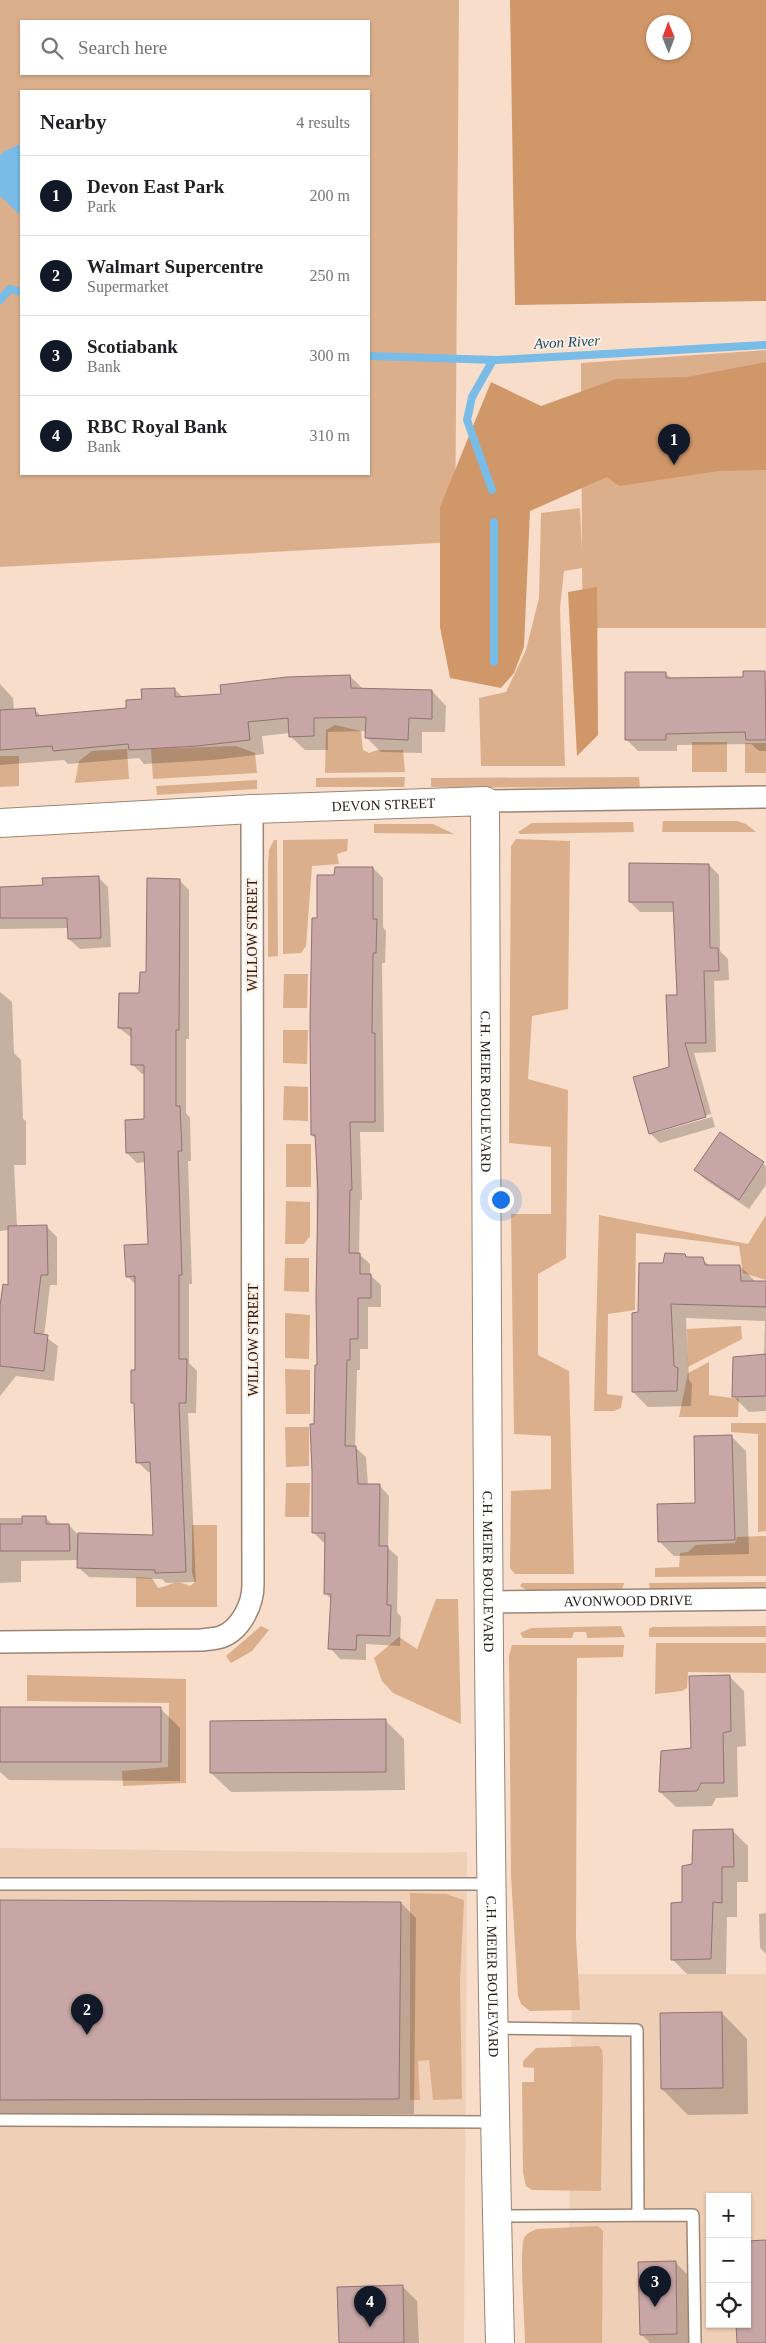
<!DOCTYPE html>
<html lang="en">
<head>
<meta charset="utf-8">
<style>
	body { margin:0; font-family:"Times New Roman",serif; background:#f2f2f2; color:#202124 }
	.controls { position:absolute; right:15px; bottom:15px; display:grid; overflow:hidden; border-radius:0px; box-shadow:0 1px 4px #0004 }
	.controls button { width:45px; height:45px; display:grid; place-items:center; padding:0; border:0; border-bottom:1px solid #e0e0e0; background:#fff; color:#202124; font:25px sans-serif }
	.compass { position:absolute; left:646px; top:15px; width:45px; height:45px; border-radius:50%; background:#fff; box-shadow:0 1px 4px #0004; rotate:359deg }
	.you { position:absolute; left:500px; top:1199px; width:18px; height:18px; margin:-12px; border:4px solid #fff; border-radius:50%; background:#1a73e8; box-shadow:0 0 0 8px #1a73e833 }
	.badge { display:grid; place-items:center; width:32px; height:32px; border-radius:50%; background:#111827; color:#fff; font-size:16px; font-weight:700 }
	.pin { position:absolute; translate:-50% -41px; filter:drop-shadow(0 1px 2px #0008) }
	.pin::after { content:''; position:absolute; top:26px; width:18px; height:15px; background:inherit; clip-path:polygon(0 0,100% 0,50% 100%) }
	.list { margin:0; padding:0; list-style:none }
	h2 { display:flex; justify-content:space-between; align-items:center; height:65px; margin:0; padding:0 20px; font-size:21px }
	h2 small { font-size:16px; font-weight:400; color:#757577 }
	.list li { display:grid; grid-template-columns:32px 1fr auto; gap:15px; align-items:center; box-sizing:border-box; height:80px; padding:0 20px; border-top:1px solid #e0e0e0 }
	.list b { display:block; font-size:19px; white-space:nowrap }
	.list p { margin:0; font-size:16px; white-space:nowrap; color:#757577 }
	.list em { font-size:16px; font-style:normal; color:#757577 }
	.icon { flex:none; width:28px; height:28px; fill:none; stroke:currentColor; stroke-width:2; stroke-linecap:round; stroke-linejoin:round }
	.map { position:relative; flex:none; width:766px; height:2343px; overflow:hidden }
	.search { position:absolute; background:#fff; box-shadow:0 1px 4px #0004; left:20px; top:20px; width:350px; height:55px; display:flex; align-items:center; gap:12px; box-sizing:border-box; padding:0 18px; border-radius:0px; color:#757577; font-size:19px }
	.panel { position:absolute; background:#fff; box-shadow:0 1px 4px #0004; left:20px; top:90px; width:350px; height:385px; border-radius:0px }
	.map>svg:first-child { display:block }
	.built { fill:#f0cfb7; fill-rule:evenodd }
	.green { fill:#dcaf8c; fill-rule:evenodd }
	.forest { fill:#d09769; fill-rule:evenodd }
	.water { fill:#78bce7 }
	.shadow { fill:#0003; fill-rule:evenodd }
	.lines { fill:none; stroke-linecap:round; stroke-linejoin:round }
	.stream { stroke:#78bce7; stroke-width:8 }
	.building { fill:#c7a6a5; stroke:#927372 }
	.service-casing { stroke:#9d8573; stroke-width:14 }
	.minor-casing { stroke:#9d8573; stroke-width:24 }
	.tertiary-casing { stroke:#9d8573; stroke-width:30 }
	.service { stroke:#fff; stroke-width:11 }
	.minor { stroke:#fff; stroke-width:21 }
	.tertiary { stroke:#fff; stroke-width:28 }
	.labels { text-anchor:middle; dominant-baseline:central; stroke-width:4; stroke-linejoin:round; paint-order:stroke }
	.street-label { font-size:14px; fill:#251c15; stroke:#fdede1 }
	.water-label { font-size:15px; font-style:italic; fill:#1a4f6c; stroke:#fdede1 }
</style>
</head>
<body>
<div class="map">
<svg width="766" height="2343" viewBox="0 0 766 2343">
	<rect width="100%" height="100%" fill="#f7ddca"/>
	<!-- built -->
	<path class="built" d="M0,1848L405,1853L467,1852L464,2343H0Z
		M572,1974H766V2343H568ZM710,2197H747V2324H710Z"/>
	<!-- green -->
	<path class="green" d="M0,0H459L455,542L0,567ZM21,21H369V74H21ZM21,91H369V474H21Z
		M766,350V628H583L582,568L564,571L560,608L565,766H481L479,698L506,692L526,650L539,598L541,513L580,508L582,550L581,363Z
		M335,725L361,731L363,750L369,753L378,750H403L405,772L325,773L326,730Z
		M692,742H727V772H692Z
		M745,743H766V773H745Z
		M236,746L255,753L257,773L153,779L151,749Z
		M127,749L129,779L75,783L79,761L92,751Z
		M0,756H19V786L0,787Z
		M405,777L404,787H316V778Z
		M639,777L640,788L431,787V778Z
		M257,780V789L157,795L156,786Z
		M663,821H737L746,824L756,832H662Z
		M633,822L634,832L520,834L518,832L532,823Z
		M374,824H433L454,834L374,833Z
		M348,839L347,851L337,854L339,864L312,866L306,946L301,953L283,954V840Z
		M516,839L570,841L568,1009L532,1016L528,1079L568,1090L566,1258L538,1274V1355L569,1371L574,1574H515L510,1568L511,1491L551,1489V1436L514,1434L511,1214H551V1147L509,1143L511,846Z
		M274,840H277L278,956L268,957V865L269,850Z
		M284,974H308L307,1008H283Z
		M283,1030H308L307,1064L283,1063Z
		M284,1086L308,1087V1121L283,1120Z
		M286,1144H311V1187H286Z
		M286,1201L310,1202V1236L304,1244H285Z
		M599,1215L748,1244L766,1215V1280L743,1273L739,1246L636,1233L635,1310L608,1314L607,1394L623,1396L621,1408L614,1411H594Z
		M285,1258H309V1292L284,1291Z
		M285,1313L310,1315L309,1359L285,1358Z
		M741,1326L742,1339L688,1367L687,1329Z
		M709,1362V1395L739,1399L738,1417H679L688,1373Z
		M285,1369L310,1370V1414H286Z
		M731,1423H766V1531L758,1532V1434L731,1432Z
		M285,1427H309V1466L286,1467Z
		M286,1483H310L309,1517H285Z
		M192,1525H217V1607H136V1577L152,1578L158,1588C173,1586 171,1578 190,1586L195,1582L192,1574Z
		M766,1536V1576L655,1577V1568L679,1567L680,1553L688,1552L696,1545L735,1543L737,1537Z
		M766,1582V1593H650L649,1583Z
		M522,1583H624L621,1594L531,1593L520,1586Z
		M436,1599H458L461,1724L393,1693L382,1681L374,1658L399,1637L417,1649Z
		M261,1626L269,1630L252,1651L231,1663L226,1656Z
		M621,1626L625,1637L587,1638L586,1632H574L572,1638H523L520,1633L531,1628Z
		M766,1626V1637H649V1629L652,1627Z
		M656,1643H766V1673L688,1672L687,1688L682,1691L655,1694Z
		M512,1645H624L623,1657L577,1658L576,1938L580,2010L530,2011L521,2004L518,1996L511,1876L509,1656Z
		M27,1675L186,1679V1783L123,1786L122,1771L168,1767L169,1703L27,1701Z
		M410,1893L446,1894L464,1900L460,1981L462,2099L433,2100L429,2060L418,2061L420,2100H410Z
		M599,2046L602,2050L603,2058L601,2191L532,2190L526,2186L523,2172L522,2082H534V2068L523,2067V2061L536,2048Z
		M598,2226L603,2231L602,2343H525C525,2323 519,2252 524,2238C527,2233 532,2231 537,2229Z"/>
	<!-- forest -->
	<path class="forest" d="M510,0H766V301L515,305ZM684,22V52H654V22Z
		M766,362V470L719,471L619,486L607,477L530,511L524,647L514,673L501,688L450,678L440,627V507L491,382L541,406L616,379L687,377Z
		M597,587L598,735L577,756L568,592Z"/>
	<!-- water -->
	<path class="water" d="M21,144V213H18L0,196V156L4,151Z"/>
	<!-- shadow -->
	<path class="shadow" d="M765,672L766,751H759L751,744L677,745V751H638L626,739L666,674L672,679L745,678Z
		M350,676L364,690L432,691L446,706L445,732H422V753L381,752L367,738V731L328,732V750H305L290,736V733L262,736L264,754L212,760L144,764L139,758L68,764L64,760L0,765V684L13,698L14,710L34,709L42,717L128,709L143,700L174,689L183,697L222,695Z
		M709,865L719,875L720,951L728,959L729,980L714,981L716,1052L694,1053L715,1127L660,1143L650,1133L670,1068L678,996L675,912H640L630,902ZM711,1114L712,1117L655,1133V1131Z
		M373,868L383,878V927L386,931L385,963H382L384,1132H360L362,1200H360L359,1254L370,1264V1275L381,1285V1307H368V1349H360V1370H357L355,1447L366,1457L368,1485H379L389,1496L388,1548L398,1557L397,1612L401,1617L400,1646L366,1644V1660L340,1659L330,1648L332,1600L325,1593L326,1542H323L313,1532L318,1366L316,1139L312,1135L318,919L336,876Z
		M98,877L108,887L111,947L80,949L69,939V928L0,929V888L44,886Z
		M179,880L189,890V1039H186V1113L190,1118L191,1161H188L192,1284H189V1363L197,1371L196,1413H188L196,1582L166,1583L162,1579L89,1577L78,1567V1560L21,1561V1582L0,1583V1518H46L53,1525H69L79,1536H154L151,1472H148L138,1462L135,1405L132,1402L136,1372V1285L127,1276L150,1245L146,1162L137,1163L127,1153L145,1121L146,1074H142L132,1064V1038L119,1028L140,994Z
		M0,992L12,1002L14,1053L21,1060L23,1119L26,1121V1165H14L17,1227H47L57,1237V1285H50L44,1336L58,1346L54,1381L16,1376L0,1396V1317L9,1286V1230L0,1231Z
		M720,1134L766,1166V1185L749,1209L706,1180L695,1170Z
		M685,1255L688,1258L702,1259L710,1266H740L755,1281L766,1282V1411L749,1412L734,1397L764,1356L765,1321L686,1318L689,1380L692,1384L691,1406L648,1407L633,1392L640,1314L664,1264Z
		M731,1436L746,1451L749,1554L674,1556L659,1541L697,1505Z
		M729,1676L744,1691L746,1746L737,1747L738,1797L716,1798L712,1806L676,1807L660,1792L692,1749Z
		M0,1708H160L180,1728V1781L9,1780L0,1772Z
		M385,1720L404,1739L405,1790L231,1792L211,1773Z
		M733,1831L748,1846V1882H737V1917H727L726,1974H687L672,1959L683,1903L694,1866Z
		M0,1901L401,1903L416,1918L414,2114L0,2115Z
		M766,1913V1954L760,1948L759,1914Z
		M722,2013L747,2039L748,2114L688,2115L662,2089Z
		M676,2263L691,2278L692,2343H650L641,2334Z
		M402,2286L417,2301L419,2343H340Z"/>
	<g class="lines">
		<!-- stream -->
		<path class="stream" d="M0,300L10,289L21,292
			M369,356L497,360L766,345
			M492,490L467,420L472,397L493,360
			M494,522V662"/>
	</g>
	<!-- building -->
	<path class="building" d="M743,671H765L766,740H746L745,732L666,734V740H625V672H666V678L743,677Z
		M350,675L351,688L432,690V719L409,718L408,740L365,738L366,717L314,718V736L289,737L288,718L248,722L250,740L197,746L129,750L128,744L53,751L52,746L0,750V710L35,708L36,716L126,708V700L142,699L141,689L175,688V697L221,694L220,685L287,677Z
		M629,863L709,864L710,948H718L719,971H704L706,1043H685L706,1117L649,1134L633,1077L669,1067L666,995H677L673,902H629Z
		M335,867H373V919H377L376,953H373L372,1033H375V1122H350L352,1190H350L349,1253H360V1274H371V1298H358V1339H350V1360H347L345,1446H356L358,1484H380L379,1546H388L387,1605H391L390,1636L357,1635L356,1650L328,1649L331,1594H324L325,1533H312V1471L310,1424H314L315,1365H317L316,1297L318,1191L315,1135H311L310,1023L312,918H317V875H334Z
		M99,876L101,938L68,939L67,918H0V887L43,885L42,878Z
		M147,878L180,879L179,1030H176V1106H180L182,1151H178L182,1275H179V1359H187L186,1403H179L186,1572L155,1573V1570L77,1568L78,1533L153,1535L150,1462L136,1463L134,1403H131V1370H135V1276L126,1277L124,1245L148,1244L144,1152L126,1153L125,1120L144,1119V1065H131V1028H118L119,993H139L140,972H146Z
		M720,1132L764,1162L739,1200L694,1170Z
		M47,1225L48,1275H41L34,1333L48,1335L44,1371L0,1366V1306L3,1284L8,1285V1226Z
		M665,1253L685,1254L686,1257H703L705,1265H740L741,1281H766V1307L671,1304L674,1366L678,1368L677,1391L632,1392V1313L638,1312L639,1263H663Z
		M766,1354V1396L732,1397L733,1357Z
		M732,1435L735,1540L658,1542L657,1504L695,1503L694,1436Z
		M22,1516H46V1524H69L70,1551H0V1524H22Z
		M730,1675L731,1731L723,1733L724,1783H701L697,1791L659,1792L661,1751L691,1748L689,1676Z
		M0,1707H161V1762H0Z
		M386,1719V1772L210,1773V1721Z
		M733,1829L734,1867H722V1903L713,1902L711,1959L671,1960V1903L682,1902V1866L692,1864L693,1830Z
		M0,1900L401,1902L399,2099L0,2100Z
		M722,2012L723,2088L661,2089L660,2013Z
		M766,2240V2343H737L736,2324H747V2241Z
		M676,2261L677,2334L640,2335L638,2262Z
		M403,2285L404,2343H339L337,2287Z"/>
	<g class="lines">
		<defs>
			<path id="service" d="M0,1884H491
				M494,2028L637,2030L638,2215
				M0,2120L494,2122
				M497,2216L693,2215L695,2343"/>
			<g id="minor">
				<path d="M485,801L766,797"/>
				<path id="s1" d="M489,1602L766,1599"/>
				<path d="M0,1642L201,1640C208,1639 215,1639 221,1637C241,1630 253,1604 253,1585L252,809"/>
			</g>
			<g id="tertiary">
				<path id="s2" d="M0,823L252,809L485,801C487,1315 487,1829 500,2343"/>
			</g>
		</defs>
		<!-- service casing -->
		<use href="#service" class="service-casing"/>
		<!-- minor casing -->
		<use href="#minor" class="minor-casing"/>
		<!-- tertiary casing -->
		<use href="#tertiary" class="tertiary-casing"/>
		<!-- service -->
		<use href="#service" class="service"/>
		<!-- minor -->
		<use href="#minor" class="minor"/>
		<!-- tertiary -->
		<use href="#tertiary" class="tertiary"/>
	</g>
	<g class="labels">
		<!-- street labels -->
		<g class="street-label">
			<text stroke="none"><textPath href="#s2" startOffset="384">DEVON STREET</textPath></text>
			<text transform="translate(252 935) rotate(-90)">WILLOW STREET</text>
			<text stroke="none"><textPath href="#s2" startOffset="776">C.H. MEIER BOULEVARD</textPath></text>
			<text transform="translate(253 1340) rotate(-90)">WILLOW STREET</text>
			<text stroke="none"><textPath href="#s2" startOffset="1256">C.H. MEIER BOULEVARD</textPath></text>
			<text stroke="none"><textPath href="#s1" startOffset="139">AVONWOOD DRIVE</textPath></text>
			<text stroke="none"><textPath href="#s2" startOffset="1661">C.H. MEIER BOULEVARD</textPath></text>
		</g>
		<!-- water labels -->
		<g class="water-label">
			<text transform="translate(567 342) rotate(-3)">Avon River</text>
		</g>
	</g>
</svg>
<div class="controls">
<button>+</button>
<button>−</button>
<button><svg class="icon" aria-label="locate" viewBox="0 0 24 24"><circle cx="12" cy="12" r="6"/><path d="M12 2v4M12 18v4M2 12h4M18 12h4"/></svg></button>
</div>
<svg class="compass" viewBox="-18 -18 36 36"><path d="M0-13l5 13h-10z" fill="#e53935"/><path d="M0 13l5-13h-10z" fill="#757577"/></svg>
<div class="you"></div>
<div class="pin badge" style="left:674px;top:465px">1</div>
<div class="pin badge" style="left:87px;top:2035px">2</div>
<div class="pin badge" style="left:655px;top:2307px">3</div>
<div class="pin badge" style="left:370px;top:2327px">4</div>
<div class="search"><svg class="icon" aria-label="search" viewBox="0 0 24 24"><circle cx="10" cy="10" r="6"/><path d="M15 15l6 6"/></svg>Search here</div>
<section class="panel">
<h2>Nearby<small>4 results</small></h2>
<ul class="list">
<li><span class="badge">1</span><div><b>Devon East Park</b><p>Park</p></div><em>200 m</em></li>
<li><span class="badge">2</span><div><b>Walmart Supercentre</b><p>Supermarket</p></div><em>250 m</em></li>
<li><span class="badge">3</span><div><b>Scotiabank</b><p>Bank</p></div><em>300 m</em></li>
<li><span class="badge">4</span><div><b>RBC Royal Bank</b><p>Bank</p></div><em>310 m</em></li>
</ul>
</section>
</div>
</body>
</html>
